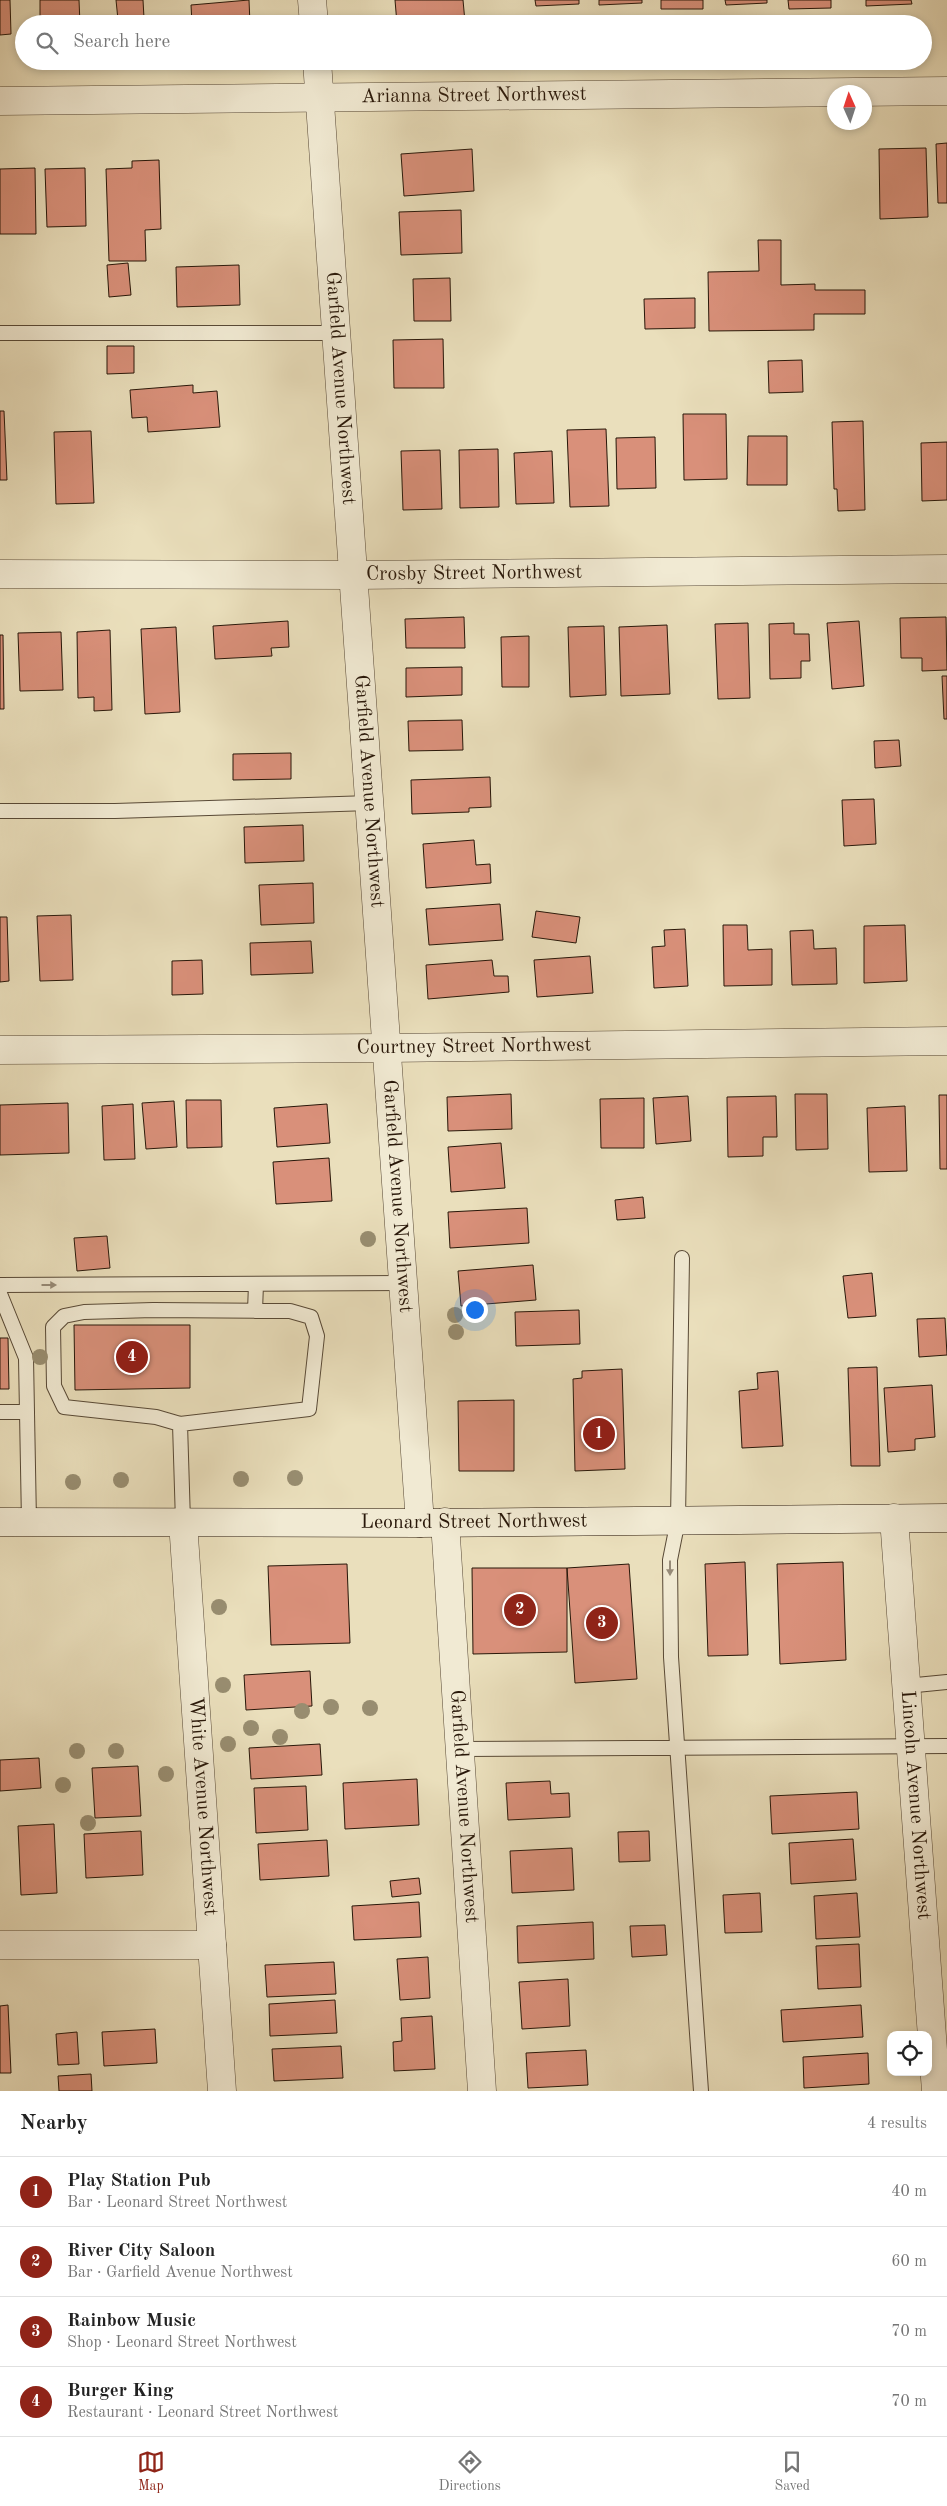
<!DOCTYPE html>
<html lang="en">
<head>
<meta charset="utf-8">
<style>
	body { margin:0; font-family:"Old Standard TT",serif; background:#f6f6f6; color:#222 }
	.controls { position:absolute; right:15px; bottom:15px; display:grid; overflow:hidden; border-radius:10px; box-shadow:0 2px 8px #0003 }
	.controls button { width:45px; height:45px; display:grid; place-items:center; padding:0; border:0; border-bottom:1px solid #e0e0e0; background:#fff; color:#222; font:25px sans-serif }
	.compass { position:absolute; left:827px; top:85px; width:45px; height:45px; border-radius:50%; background:#fff; box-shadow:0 2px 8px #0003; rotate:357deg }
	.you { position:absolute; left:474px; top:1309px; width:18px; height:18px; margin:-12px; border:4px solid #fff; border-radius:50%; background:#1a73e8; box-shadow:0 0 0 8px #1a73e833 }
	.badge { display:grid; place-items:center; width:32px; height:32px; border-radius:50%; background:#8f2418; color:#fff; font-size:16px; font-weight:700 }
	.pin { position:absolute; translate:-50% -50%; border:2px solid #fff; box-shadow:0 1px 5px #0006 }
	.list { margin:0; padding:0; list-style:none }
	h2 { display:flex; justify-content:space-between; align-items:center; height:65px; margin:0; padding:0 20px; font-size:21px }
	h2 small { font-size:16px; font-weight:400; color:#767676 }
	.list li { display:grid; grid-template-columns:32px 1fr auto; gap:15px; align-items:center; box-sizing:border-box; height:70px; padding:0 20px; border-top:1px solid #e0e0e0 }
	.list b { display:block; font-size:19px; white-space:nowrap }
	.list p { margin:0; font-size:16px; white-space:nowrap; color:#767676 }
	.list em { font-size:16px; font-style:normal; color:#767676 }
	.icon { flex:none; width:28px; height:28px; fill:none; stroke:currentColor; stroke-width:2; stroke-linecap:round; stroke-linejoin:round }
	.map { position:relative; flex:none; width:947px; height:2091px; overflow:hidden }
	.search { position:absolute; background:#fff; box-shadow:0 2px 8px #0003; left:15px; right:15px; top:15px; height:55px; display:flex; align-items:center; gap:12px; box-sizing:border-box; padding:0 18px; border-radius:28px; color:#767676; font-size:19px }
	.sheet { height:345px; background:#fff }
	nav { display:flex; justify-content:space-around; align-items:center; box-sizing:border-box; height:70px; border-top:1px solid #e0e0e0; background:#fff; font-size:14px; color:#767676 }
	nav a { display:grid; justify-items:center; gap:2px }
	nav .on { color:#8f2418 }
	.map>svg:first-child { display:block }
	.building { fill:#d9907a; stroke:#281709 }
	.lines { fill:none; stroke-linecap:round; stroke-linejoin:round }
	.lane-casing { stroke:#584936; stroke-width:16 }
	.street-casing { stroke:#584936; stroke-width:29 }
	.secondary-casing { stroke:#281709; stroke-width:29 }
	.lane { stroke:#f1ead3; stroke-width:14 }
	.street { stroke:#f1ead3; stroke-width:28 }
	.secondary { stroke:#f1ead3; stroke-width:28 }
	.tree { fill:#988d70 }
	.oneway { fill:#978b78 }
	.labels { text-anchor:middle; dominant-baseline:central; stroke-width:5; stroke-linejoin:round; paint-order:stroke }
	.street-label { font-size:20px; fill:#281709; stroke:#f1ead3 }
</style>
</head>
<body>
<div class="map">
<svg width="947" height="2091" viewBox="0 0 947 2091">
	<rect width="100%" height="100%" fill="#eadfbc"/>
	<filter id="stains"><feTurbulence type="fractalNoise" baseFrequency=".004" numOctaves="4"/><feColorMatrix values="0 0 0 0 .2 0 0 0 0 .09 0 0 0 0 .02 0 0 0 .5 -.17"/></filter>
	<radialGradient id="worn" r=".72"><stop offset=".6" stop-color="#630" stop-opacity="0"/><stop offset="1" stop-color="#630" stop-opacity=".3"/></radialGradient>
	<!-- building -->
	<path class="building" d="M0,0H10L11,34L0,35Z
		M40,0H79L80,24H40Z
		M116,0H143L144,18L118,20Z
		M249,0L250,24H192L191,5Z
		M395,0H463L465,22L397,24Z
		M535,0H579V4L536,6Z
		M599,0H642V3L599,5Z
		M661,0H703V9H661Z
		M725,0H767V3L726,5Z
		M788,0H831V8L789,9Z
		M866,0H911L912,4L866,6Z
		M947,143V203H938L936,144Z
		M926,148L928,217L880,219L879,149Z
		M472,149L474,191L404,196L401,154Z
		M159,160L161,229L145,230L146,261H109L106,169L132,168V161Z
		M35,168L36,234H0V169Z
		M85,168L86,226L47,227L45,169Z
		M461,210L462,253L401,255L399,212Z
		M758,240H781V285L815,284V290H865V314H814V330L709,331L708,272L759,271Z
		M128,263L131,295L109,297L107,265Z
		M239,265L240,305L177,307L176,267Z
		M450,278L451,321H414L413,279Z
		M695,298V328L645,329L644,299Z
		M443,339L444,388H394L393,340Z
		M107,346H134V373L107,374Z
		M802,360L803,392L769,393L768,361Z
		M193,385V393L217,391L220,427L148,432L147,417L132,418L130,390Z
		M0,411H4L7,480H0Z
		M683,414H726L727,479L684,480Z
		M863,421L865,510L838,511L837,489H834L832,422Z
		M606,429L609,506L570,507L567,430Z
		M91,431L94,503L56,504L54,432Z
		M748,436H787V485H747Z
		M655,437L656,488L617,489L616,438Z
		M947,442V500L922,501L921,443Z
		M498,449L499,507L460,508L459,450Z
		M440,450L442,509L403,510L401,451Z
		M552,451L554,503L516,504L514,453Z
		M464,617L465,648H406L405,619Z
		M946,617L947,670L922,671V658H901L900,618Z
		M288,621L289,647L271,648L272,656L215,659L213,626Z
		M859,621L864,686L832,689L827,623Z
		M748,623L750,698L718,699L715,624Z
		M794,623V634H809L810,661H801V678L770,679L769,624Z
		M667,625L670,694L621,696L619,627Z
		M604,626L606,695L570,697L568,627Z
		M176,627L180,712L145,714L141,629Z
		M110,630L112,710L94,711V697L78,698L77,632Z
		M61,632L63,690L20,691L18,633Z
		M0,635H3L4,709H0Z
		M529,636V687H502L501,637Z
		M462,667V695L406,697V668Z
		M942,676H947V719H944Z
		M462,720L463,750L409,751L408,721Z
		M899,740L901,766L875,768L874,741Z
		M291,753V779L233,780V754Z
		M490,777L491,807L469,808V812L412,814L411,780Z
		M874,799L876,844L844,846L842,800Z
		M303,825L304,861L245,863L244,827Z
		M474,840L476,865L490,864L491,883L426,888L423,844Z
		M313,883L314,923L261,925L259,885Z
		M500,904L503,940L429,945L426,909Z
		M536,911L580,917L576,943L532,937Z
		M71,915L73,980L40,981L37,916Z
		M0,917H7L9,981L0,982Z
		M723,925H747L748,950L772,949V985L724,986Z
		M905,925L907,981L864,983V926Z
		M685,929L688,986L654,988L652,947L665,946L664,930Z
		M813,930L814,949L836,948L837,984L792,985L790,931Z
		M311,941L313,973L251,975L250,943Z
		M590,956L593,993L537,997L534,960Z
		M202,960L203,994L172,995V961Z
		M492,960L494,976H508L509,992L428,999L426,965Z
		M511,1094L512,1129L448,1131L447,1097Z
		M795,1094H827L828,1149L796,1150Z
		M939,1095H947V1169H940Z
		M688,1096L691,1141L656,1144L653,1098Z
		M776,1096L777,1137H763V1156L728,1157L727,1097Z
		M644,1098V1148H601L600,1099Z
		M186,1100H221L222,1147L187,1148Z
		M174,1101L177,1147L146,1149L142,1103Z
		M68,1103L69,1153L0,1155V1105Z
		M133,1104L135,1159L104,1160L102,1106Z
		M327,1104L330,1143L277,1147L274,1108Z
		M905,1106L907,1171L869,1172L867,1108Z
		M501,1143L505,1188L451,1192L448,1147Z
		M329,1158L332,1201L276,1204L273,1162Z
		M643,1197L645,1218L617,1220L615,1200Z
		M527,1208L529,1243L450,1248L448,1212Z
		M107,1236L110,1268L77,1271L74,1238Z
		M533,1265L536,1300L461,1306L458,1271Z
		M872,1273L876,1316L848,1318L843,1276Z
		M579,1310L580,1344L516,1346L515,1312Z
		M945,1318L947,1355L919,1357L917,1319Z
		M74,1325H190V1388L75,1390Z
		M0,1338H8L9,1389H0Z
		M877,1367L880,1466H851L848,1368Z
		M622,1369L625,1469L575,1471L573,1379L582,1378V1371Z
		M778,1371L783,1446L742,1448L739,1391L758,1389L757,1373Z
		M932,1385L935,1437L915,1439V1450L888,1452L884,1388Z
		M514,1400V1471H459L458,1401Z
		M745,1562L748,1655L708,1656L705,1564Z
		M843,1562L846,1660L780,1664L777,1564Z
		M347,1564L350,1643L271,1645L268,1566Z
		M629,1564L637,1679L575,1683L567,1568Z
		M472,1568H567V1652L473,1654Z
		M310,1671L312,1706L246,1710L244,1675Z
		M320,1744L322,1775L251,1779L249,1748Z
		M39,1758L41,1788L0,1791V1760Z
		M138,1766L141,1816L95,1818L92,1768Z
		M417,1779L419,1825L345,1829L343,1783Z
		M550,1781L551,1794L569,1793L570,1817L508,1820L506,1783Z
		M306,1786L308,1830L256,1833L254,1788Z
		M857,1792L859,1829L772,1834L770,1796Z
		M54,1824L57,1893L21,1895L18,1826Z
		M141,1831L143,1875L86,1878L84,1834Z
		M649,1831L650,1861L619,1862L618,1832Z
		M853,1839L856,1880L791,1884L789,1843Z
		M327,1840L329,1876L260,1880L258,1844Z
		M572,1848L574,1890L512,1893L510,1851Z
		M419,1878L421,1894L392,1897L390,1881Z
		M760,1893L762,1932L725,1933L723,1895Z
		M857,1893L860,1937L816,1939L814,1896Z
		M419,1902L421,1937L354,1940L352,1906Z
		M593,1922L594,1959L518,1963L517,1926Z
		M665,1925L667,1955L632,1957L630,1926Z
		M859,1944L861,1987L818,1989L816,1946Z
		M428,1957L430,1998L400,2000L397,1959Z
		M334,1962L336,1994L267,1997L265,1965Z
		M568,1979L570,2026L522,2029L519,1982Z
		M335,2000L337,2033L270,2036L269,2004Z
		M8,2005L11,2073H0V2006Z
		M861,2005L863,2037L783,2042L781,2010Z
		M432,2016L435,2069L394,2071L393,2042L402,2041L401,2018Z
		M155,2029L157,2063L104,2066L102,2032Z
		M77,2032L79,2064L58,2065L56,2034Z
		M341,2046L343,2078L274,2081L272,2049Z
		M586,2050L588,2085L528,2088L526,2053Z
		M868,2053L869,2084L804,2088L803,2057Z
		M91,2074L92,2091H59L58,2076Z"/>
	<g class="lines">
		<defs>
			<path id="lane" d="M0,333H336
				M0,811H115L370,803
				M682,1258L678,1520L670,1560L671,1657L701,2091
				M0,1285L404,1283
				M0,1294L26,1358L29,1522
				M153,1310L290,1311L311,1317L317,1336L309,1409L180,1424L156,1417L64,1407L54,1386L53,1327L64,1316L84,1312Z
				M255,1311L256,1284
				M0,1412H27
				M180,1424L183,1522
				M906,1686L947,1682
				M460,1749L947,1746"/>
			<g id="street">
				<path d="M312,0L314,24"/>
				<path id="s1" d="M317,61L420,1523"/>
				<path id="s2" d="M0,101L947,91"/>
				<path id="s3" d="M0,574L353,575L947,569"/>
				<path id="s4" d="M0,1050L387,1048L947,1041"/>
				<path id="s5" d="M894,1518L936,2091"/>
				<path id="s6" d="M183,1522L222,2091"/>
				<path id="s7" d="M445,1522L482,2091"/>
				<path d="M0,1945H212"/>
			</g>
			<g id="secondary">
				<path id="s8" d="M0,1522L420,1523L947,1518"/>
			</g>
		</defs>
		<!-- lane casing -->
		<use href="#lane" class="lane-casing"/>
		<!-- street casing -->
		<use href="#street" class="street-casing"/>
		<!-- secondary casing -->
		<use href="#secondary" class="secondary-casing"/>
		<!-- lane -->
		<use href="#lane" class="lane"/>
		<!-- street -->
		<use href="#street" class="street"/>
		<!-- secondary -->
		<use href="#secondary" class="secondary"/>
	</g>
	<!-- trees -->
	<g class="tree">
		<circle cx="368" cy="1239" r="8"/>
		<circle cx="455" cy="1315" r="8"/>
		<circle cx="456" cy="1332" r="8"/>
		<circle cx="40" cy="1357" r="8"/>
		<circle cx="295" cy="1478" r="8"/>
		<circle cx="241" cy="1479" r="8"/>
		<circle cx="121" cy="1480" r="8"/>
		<circle cx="73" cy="1482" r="8"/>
		<circle cx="219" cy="1607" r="8"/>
		<circle cx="223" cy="1685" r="8"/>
		<circle cx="331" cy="1707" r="8"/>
		<circle cx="370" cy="1708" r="8"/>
		<circle cx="302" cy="1711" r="8"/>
		<circle cx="251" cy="1728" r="8"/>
		<circle cx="280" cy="1737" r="8"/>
		<circle cx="228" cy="1744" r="8"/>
		<circle cx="77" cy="1751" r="8"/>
		<circle cx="116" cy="1751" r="8"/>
		<circle cx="166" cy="1774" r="8"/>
		<circle cx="63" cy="1785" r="8"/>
		<circle cx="88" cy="1823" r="8"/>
	</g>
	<!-- one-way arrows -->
	<defs><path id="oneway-solid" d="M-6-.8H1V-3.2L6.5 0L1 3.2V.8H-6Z" transform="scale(1.25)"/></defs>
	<g class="oneway">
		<use href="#oneway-solid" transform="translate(49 1285)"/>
		<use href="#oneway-solid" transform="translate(670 1568) rotate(90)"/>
	</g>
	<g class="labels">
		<!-- street labels -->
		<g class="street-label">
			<text stroke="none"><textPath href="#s2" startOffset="474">Arianna Street Northwest</textPath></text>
			<text stroke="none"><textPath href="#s1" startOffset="328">Garfield Avenue Northwest</textPath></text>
			<text stroke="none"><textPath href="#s3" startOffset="474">Crosby Street Northwest</textPath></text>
			<text stroke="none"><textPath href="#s1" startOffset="732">Garfield Avenue Northwest</textPath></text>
			<text stroke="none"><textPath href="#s4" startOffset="474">Courtney Street Northwest</textPath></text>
			<text stroke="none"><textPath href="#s1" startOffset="1138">Garfield Avenue Northwest</textPath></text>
			<text stroke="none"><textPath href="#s8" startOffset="474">Leonard Street Northwest</textPath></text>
			<text stroke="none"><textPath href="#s5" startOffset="288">Lincoln Avenue Northwest</textPath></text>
			<text stroke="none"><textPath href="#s6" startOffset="285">White Avenue Northwest</textPath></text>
			<text stroke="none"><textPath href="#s7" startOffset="285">Garfield Avenue Northwest</textPath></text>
		</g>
	</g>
	<rect width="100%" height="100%" filter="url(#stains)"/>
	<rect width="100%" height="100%" fill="url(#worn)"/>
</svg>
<div class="controls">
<button><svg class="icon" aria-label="locate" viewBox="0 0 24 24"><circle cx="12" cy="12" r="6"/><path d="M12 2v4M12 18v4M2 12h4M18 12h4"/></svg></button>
</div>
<svg class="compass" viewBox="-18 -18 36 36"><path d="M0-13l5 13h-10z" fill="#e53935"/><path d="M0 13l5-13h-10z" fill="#767676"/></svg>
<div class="you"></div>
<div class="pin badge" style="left:599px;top:1434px">1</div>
<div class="pin badge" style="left:520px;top:1610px">2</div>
<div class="pin badge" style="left:602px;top:1623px">3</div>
<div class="pin badge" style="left:132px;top:1357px">4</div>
<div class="search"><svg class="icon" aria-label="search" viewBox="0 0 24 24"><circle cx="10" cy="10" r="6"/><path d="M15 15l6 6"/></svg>Search here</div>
</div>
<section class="sheet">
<h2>Nearby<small>4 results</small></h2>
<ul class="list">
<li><span class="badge">1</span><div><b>Play Station Pub</b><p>Bar · Leonard Street Northwest</p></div><em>40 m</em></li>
<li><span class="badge">2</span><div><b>River City Saloon</b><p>Bar · Garfield Avenue Northwest</p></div><em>60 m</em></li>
<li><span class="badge">3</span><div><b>Rainbow Music</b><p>Shop · Leonard Street Northwest</p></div><em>70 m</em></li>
<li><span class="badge">4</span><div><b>Burger King</b><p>Restaurant · Leonard Street Northwest</p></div><em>70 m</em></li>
</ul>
</section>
<nav>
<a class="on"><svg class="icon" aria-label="map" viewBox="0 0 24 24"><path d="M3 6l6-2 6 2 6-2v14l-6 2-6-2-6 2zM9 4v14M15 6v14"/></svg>Map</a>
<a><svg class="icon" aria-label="directions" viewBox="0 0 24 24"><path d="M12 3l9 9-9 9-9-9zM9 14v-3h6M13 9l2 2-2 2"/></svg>Directions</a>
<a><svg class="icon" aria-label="saved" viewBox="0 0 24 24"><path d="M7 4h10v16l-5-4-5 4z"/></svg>Saved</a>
</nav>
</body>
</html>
